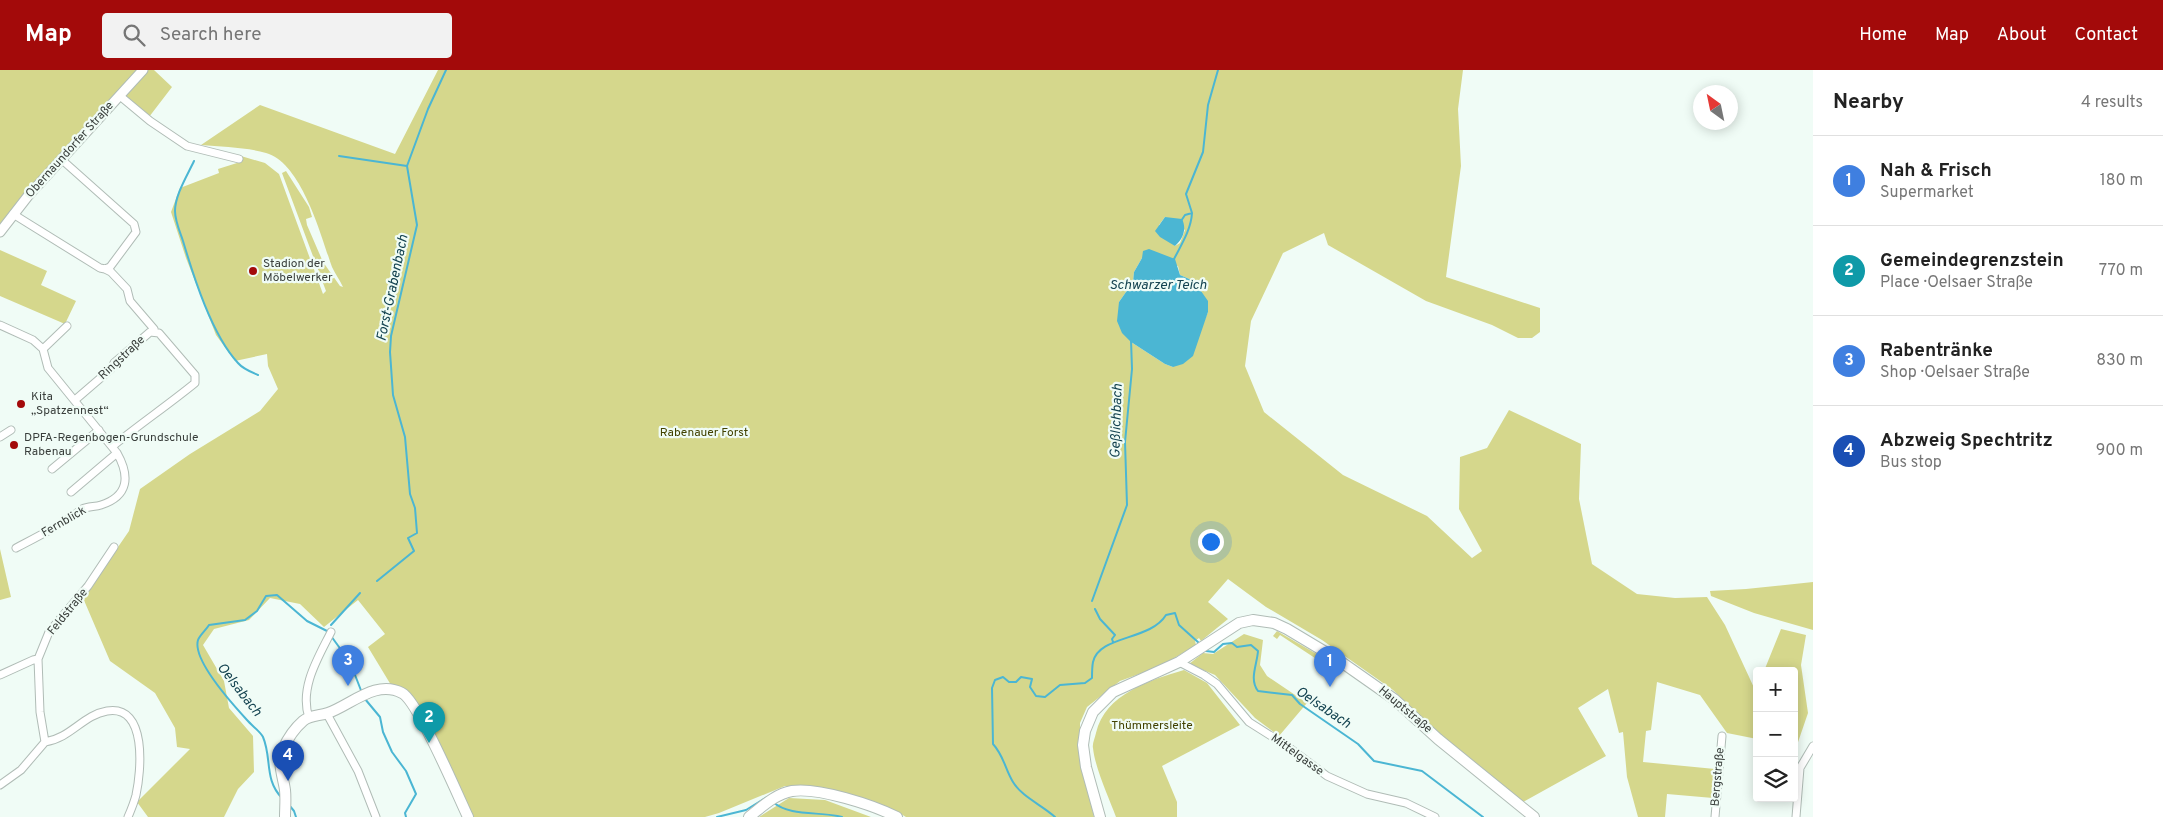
<!DOCTYPE html>
<html lang="en">
<head>
<meta charset="utf-8">
<style>
	body { margin:0; font-family:Overpass,sans-serif; background:#f2f2f2; color:#222 }
	.controls { position:absolute; right:15px; bottom:15px; display:grid; overflow:hidden; border-radius:5px; box-shadow:0 2px 12px #0003 }
	.controls button { width:45px; height:45px; display:grid; place-items:center; padding:0; border:0; border-bottom:1px solid #e0e0e0; background:#fff; color:#222; font:25px sans-serif }
	.compass { position:absolute; left:1693px; top:15px; width:45px; height:45px; border-radius:50%; background:#fff; box-shadow:0 2px 12px #0003; rotate:327deg }
	.you { position:absolute; left:1210px; top:471px; width:18px; height:18px; margin:-12px; border:4px solid #fff; border-radius:50%; background:#1a73e8; box-shadow:0 0 0 8px #1a73e833 }
	.badge { display:grid; place-items:center; width:32px; height:32px; border-radius:50%; background:#a30a0a; color:#fff; font-size:16px; font-weight:700 }
	.pin { position:absolute; translate:-50% -41px; filter:drop-shadow(0 1px 2px #0008) }
	.pin::after { content:''; position:absolute; top:26px; width:18px; height:15px; background:inherit; clip-path:polygon(0 0,100% 0,50% 100%) }
	.list { margin:0; padding:0; list-style:none }
	h2 { display:flex; justify-content:space-between; align-items:center; height:65px; margin:0; padding:0 20px; font-size:21px }
	h2 small { font-size:16px; font-weight:400; color:#767676 }
	.list li { display:grid; grid-template-columns:32px 1fr auto; gap:15px; align-items:center; box-sizing:border-box; height:90px; padding:0 20px; border-top:1px solid #e0e0e0 }
	.list b { display:block; font-size:19px; white-space:nowrap }
	.list p { margin:0; font-size:16px; white-space:nowrap; color:#767676 }
	.list em { font-size:16px; font-style:normal; color:#767676 }
	.icon { flex:none; width:28px; height:28px; fill:none; stroke:currentColor; stroke-width:2; stroke-linecap:round; stroke-linejoin:round }
	.map { position:relative; flex:none; width:1813px; height:747px; overflow:hidden }
	header { display:flex; align-items:center; gap:30px; box-sizing:border-box; height:70px; padding:0 25px; background:#a30a0a; color:#fff }
	header strong { font-size:24px }
	nav { display:flex; gap:28px; margin-inline-start:auto; font-size:18px }
	.search { width:350px; height:45px; background:#f2f2f2; display:flex; align-items:center; gap:12px; box-sizing:border-box; padding:0 18px; border-radius:5px; color:#767676; font-size:19px }
	main { display:flex }
	aside { flex:1; background:#fff }
	.map>svg:first-child { display:block }
	.green { fill:#d5d78c; fill-rule:evenodd }
	.water { fill:#4bb6d3 }
	.lines { fill:none; stroke-linecap:round; stroke-linejoin:round }
	.stream { stroke:#4bb6d3; stroke-width:2 }
	.minor-casing { stroke:#b0bcb6; stroke-width:9 }
	.tertiary-casing { stroke:#b0bcb6; stroke-width:11 }
	.secondary-casing { stroke:#b0bcb6; stroke-width:12 }
	.minor { stroke:#fff; stroke-width:7 }
	.tertiary { stroke:#fff; stroke-width:9 }
	.secondary { stroke:#fff; stroke-width:10 }
	.poi-dot { fill:#a30a0a; stroke:#f0fcf6; stroke-width:2 }
	.labels { text-anchor:middle; dominant-baseline:central; stroke-width:4.5; stroke-linejoin:round; paint-order:stroke }
	.street-label { font-size:12px; fill:#393e3b; stroke:#f0fcf6 }
	.poi-label { font-size:12px; fill:#393e3b; stroke:#f0fcf6; text-anchor:start }
	.park-label { font-size:12px; fill:#424200; stroke:#f0fcf6 }
	.water-label { font-size:14px; font-style:italic; fill:#144350; stroke:#f0fcf6 }
</style>
</head>
<body>
<header>
<strong>Map</strong>
<div class="search"><svg class="icon" aria-label="search" viewBox="0 0 24 24"><circle cx="10" cy="10" r="6"/><path d="M15 15l6 6"/></svg>Search here</div>
<nav><a>Home</a><a>Map</a><a>About</a><a>Contact</a></nav>
</header>
<main>
<div class="map">
<svg width="1813" height="747" viewBox="0 0 1813 747">
	<rect width="100%" height="100%" fill="#f0fcf6"/>
	<!-- green -->
	<path class="green" d="M0,0H143L0,157Z
		M148,0H154L172,17L149,47L125,29L124,25Z
		M438,0H1463L1458,39L1461,96L1446,207L1540,238V262L1532,268H1518L1492,255L1426,231L1328,175L1324,163L1283,183L1251,251L1245,296L1264,342L1343,405L1427,446L1472,488L1482,481L1459,439L1460,387L1487,378L1509,340L1581,374L1579,429L1592,494L1637,524L1675,528L1707,527L1725,555L1756,622L1757,621V669L1727,663L1700,625L1657,612L1651,660L1646,661L1643,692L1715,699L1713,728L1667,724L1665,747H1638L1627,707L1623,662L1619,663L1608,619L1578,638L1606,686L1523,732L1437,663L1393,620L1322,570L1266,537L1228,509L1208,532L1228,549L1201,571L1199,568L1195,571L1196,575L1161,596L1120,611L1087,637L1080,653V683L1094,747H906L896,741L841,724L785,716L719,743L705,747H469L421,646L394,620L368,577L385,564L358,530L324,557L300,534L270,528L249,550L214,559L203,575L224,611L229,638L253,666L254,702L238,719L224,747H148L137,732L190,679L177,677L175,658L155,623L110,591L83,528L129,461L140,419L190,384L260,341L278,319L268,296L267,284L235,291L216,265L186,188L171,142L180,118L219,103L218,99L237,93L241,86L265,93L279,104L323,224L326,221L282,103L286,101L309,137L312,147L306,149L307,155L323,192L340,216L343,217C340,210 335,204 332,197C321,166 302,93 266,83C246,77 222,77 201,75L260,35L395,84ZM1165,147L1185,160L1180,173L1175,176L1159,155ZM1142,188L1178,196L1180,205L1194,211L1208,242L1203,254L1173,297L1165,294L1131,272L1119,232L1133,212L1134,202Z
		M0,180L47,201L41,215L76,231L65,254L0,226Z
		M0,479L11,527L0,530Z
		M1813,512V560L1754,543L1711,526L1710,521L1746,519Z
		M1781,559L1806,565L1801,595L1808,643L1796,678L1794,601H1764Z
		M1277,561L1327,590L1326,597L1322,598L1324,594L1280,565L1277,569L1273,566Z
		M1244,564L1263,570L1260,595L1267,606L1307,633L1279,666L1255,648L1215,605L1189,594L1203,583L1213,584Z
		M1184,600L1207,613L1240,655L1162,696L1177,732V747H1116C1109,728 1095,698 1093,678C1092,674 1095,668 1096,663C1105,624 1150,610 1184,600Z
		M789,728L825,730L871,747H759Z"/>
	<!-- water -->
	<path class="water" d="M1165,147L1182,149C1187,159 1183,169 1175,176L1160,167L1155,161Z
		M1149,179L1175,189L1180,205L1194,211L1208,231V242L1193,286L1183,294L1173,297L1165,294L1131,272L1122,263L1117,251L1119,232L1133,212L1134,202L1142,188L1143,181Z"/>
	<g class="lines">
		<!-- stream -->
		<path class="stream" d="M339,86L407,96
			M194,91C187,106 175,125 175,141C175,151 180,162 183,171C194,208 212,265 238,293C243,299 251,302 258,305
			M1181,151L1185,145L1192,143L1186,124L1203,82L1208,35L1218,0
			M1173,191C1181,175 1191,160 1192,143
			M377,511L414,481L408,468L417,463L415,438L410,424L405,367L393,325L390,282L391,266L417,155L407,96L428,39L446,0
			M1092,531L1127,435L1125,372L1132,299L1131,270
			M1095,539L1100,549L1115,565L1112,569L1113,572
			M331,555L360,523
			M331,566L350,592L362,623
			M1206,581L1214,582L1223,574L1232,573L1237,577L1251,575L1258,581C1257,595 1249,609 1258,621L1292,625L1300,634L1358,674L1374,691L1422,701L1483,747
			M365,629L380,647L383,662L392,682L406,701L416,724L405,743L406,747
			M282,728C264,710 272,688 263,667C260,661 252,656 247,650C235,637 192,590 198,570C200,565 206,560 209,555L245,550L257,541L266,526L277,525L307,551L329,562
			M773,732C790,747 820,741 842,747
			M289,735L294,741L296,747
			M717,747L746,740L767,727
			M1055,747C1042,735 1022,727 1013,712C1005,699 1004,686 993,674L992,618L995,610L1003,607L1009,612H1016L1021,607L1032,609L1030,617L1036,626L1045,627L1060,615L1085,613L1092,608C1092,603 1092,597 1093,592C1099,565 1150,571 1166,545L1175,543L1179,555L1199,573"/>
		<defs>
			<path id="minor" d="M120,26L150,51L187,76L239,89
				M13,144L100,198L105,199L110,197L136,162L134,154L61,89
				M105,199L111,202L127,219L130,231L154,259
				M0,255L33,270L43,279L48,298L117,383C130,406 129,426 101,435C95,437 88,436 82,439C79,441 76,444 73,446C55,458 35,468 16,478
				M43,279L67,256
				M75,330L111,299L114,293L150,262L159,263L195,305V313C168,335 140,354 113,376
				M0,367L11,360
				M52,399L99,360
				M71,422L117,383
				M1179,592L1204,605L1217,614L1249,652L1287,676L1327,706L1367,724L1406,733L1435,747
				M0,605L33,590L38,589
				M327,644L358,701L376,747
				M309,648C299,618 318,588 331,562
				M45,672L40,642L38,589L49,562L88,516L114,477
				M45,672C71,668 83,645 107,641C148,634 141,702 136,725C134,733 131,740 128,747
				M0,715L21,700L45,672
				M1715,747L1722,666
				M1796,747L1800,698L1813,676"/>
			<path id="tertiary" d="M0,162L28,126L143,0"/>
			<path id="secondary" d="M285,747C285,738 286,729 285,720C283,706 277,693 283,679C287,670 295,658 303,651C310,645 319,646 328,643C351,635 376,609 402,623C418,631 458,726 468,747
				M749,747C762,737 775,724 792,721C818,717 873,735 897,747
				M1100,747L1086,697L1083,675L1085,661L1093,642L1113,622L1179,592L1239,553L1253,550L1274,553L1287,559L1337,589L1394,629L1438,669L1534,747"/>
		</defs>
		<!-- minor casing -->
		<use href="#minor" class="minor-casing"/>
		<!-- tertiary casing -->
		<use href="#tertiary" class="tertiary-casing"/>
		<!-- secondary casing -->
		<use href="#secondary" class="secondary-casing"/>
		<!-- minor -->
		<use href="#minor" class="minor"/>
		<!-- tertiary -->
		<use href="#tertiary" class="tertiary"/>
		<!-- secondary -->
		<use href="#secondary" class="secondary"/>
	</g>
	<!-- markers -->
	<g class="poi-dot">
		<circle cx="253" cy="201" r="5"/>
		<circle cx="21" cy="334" r="5"/>
		<circle cx="14" cy="375" r="5"/>
	</g>
	<g class="labels">
		<!-- street labels -->
		<g class="street-label">
			<text transform="translate(70 80) rotate(-48)">Obernaundorfer Straße</text>
			<text transform="translate(122 288) rotate(-43)">Ringstraße</text>
			<text transform="translate(64 452) rotate(-30)">Fernblick</text>
			<text transform="translate(68 542) rotate(-51)">Feldstraße</text>
			<text transform="translate(1405 640) rotate(40)">Hauptstraße</text>
			<text transform="translate(1297 685) rotate(36)">Mittelgasse</text>
			<text transform="translate(1718 707) rotate(-85)">Bergstraße</text>
		</g>
		<!-- poi labels -->
		<g class="poi-label">
			<text x="263" y="194">Stadion der<tspan x="263" dy="14">Möbelwerker</tspan></text>
			<text x="31" y="327">Kita<tspan x="31" dy="14">„Spatzennest“</tspan></text>
			<text x="24" y="368">DPFA-Regenbogen-Grundschule<tspan x="24" dy="14">Rabenau</tspan></text>
		</g>
		<!-- park labels -->
		<g class="park-label">
			<text x="704" y="363">Rabenauer Forst</text>
			<text x="1152" y="656">Thümmersleite</text>
		</g>
		<!-- water labels -->
		<g class="water-label">
			<text x="1158" y="215">Schwarzer Teich</text>
			<text transform="translate(393 218) rotate(-78)">Forst-Grabenbach</text>
			<text transform="translate(1117 351) rotate(-88)">Geßlichbach</text>
			<text transform="translate(239 620) rotate(52)">Oelsabach</text>
			<text transform="translate(1323 638) rotate(34)">Oelsabach</text>
		</g>
	</g>
</svg>
<div class="controls">
<button>+</button>
<button>−</button>
<button><svg class="icon" aria-label="layers" viewBox="0 0 24 24"><path d="M12 4l9 5-9 5-9-5zM3 14l9 5 9-5"/></svg></button>
</div>
<svg class="compass" viewBox="-18 -18 36 36"><path d="M0-13l5 13h-10z" fill="#e53935"/><path d="M0 13l5-13h-10z" fill="#767676"/></svg>
<div class="you"></div>
<div class="pin badge" style="left:1330px;top:617px;background:#3f7fe0">1</div>
<div class="pin badge" style="left:429px;top:673px;background:#0f9aa8">2</div>
<div class="pin badge" style="left:348px;top:616px;background:#3f7fe0">3</div>
<div class="pin badge" style="left:288px;top:711px;background:#1a4fb4">4</div>
</div>
<aside>
<h2>Nearby<small>4 results</small></h2>
<ul class="list">
<li><span class="badge" style="background:#3f7fe0">1</span><div><b>Nah &amp; Frisch</b><p>Supermarket</p></div><em>180 m</em></li>
<li><span class="badge" style="background:#0f9aa8">2</span><div><b>Gemeindegrenzstein</b><p>Place · Oelsaer Straße</p></div><em>770 m</em></li>
<li><span class="badge" style="background:#3f7fe0">3</span><div><b>Rabentränke</b><p>Shop · Oelsaer Straße</p></div><em>830 m</em></li>
<li><span class="badge" style="background:#1a4fb4">4</span><div><b>Abzweig Spechtritz</b><p>Bus stop</p></div><em>900 m</em></li>
</ul>
</aside>
</main>
</body>
</html>
